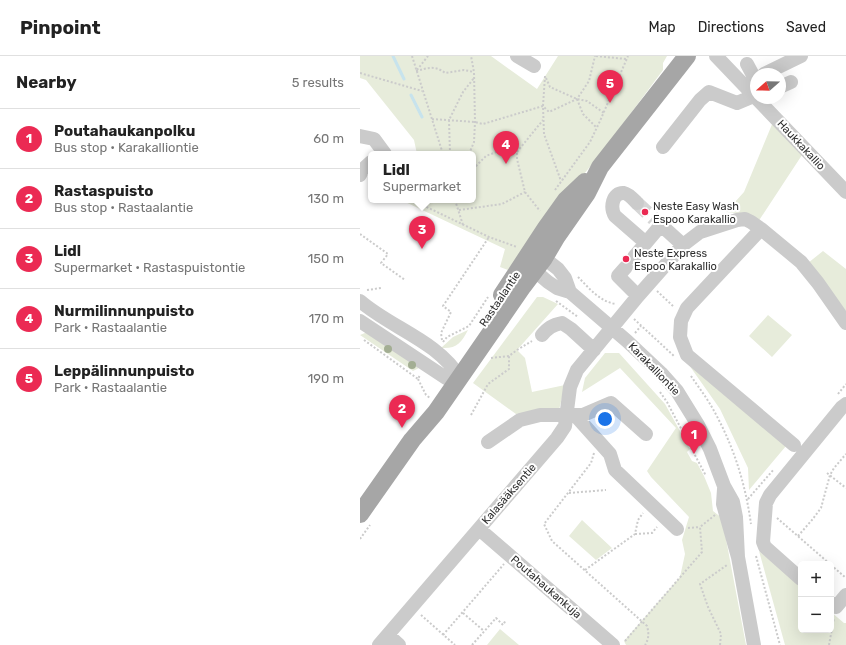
<!DOCTYPE html>
<html lang="en">
<head>
<meta charset="utf-8">
<style>
	body { margin:0; font-family:Rubik,sans-serif; background:#f2f2f2; color:#222 }
	.controls { position:absolute; right:12px; bottom:12px; display:grid; overflow:hidden; border-radius:6px; box-shadow:0 4px 16px #0002 }
	.controls button { width:36px; height:36px; display:grid; place-items:center; padding:0; border:0; border-bottom:1px solid #e0e0e0; background:#fff; color:#222; font:20px sans-serif }
	.compass { position:absolute; left:390px; top:12px; width:36px; height:36px; border-radius:50%; background:#fff; box-shadow:0 4px 16px #0002; rotate:250deg }
	.you { position:absolute; left:245px; top:363px; width:14px; height:14px; margin:-10px; border:3px solid #fff; border-radius:50%; background:#1a73e8; box-shadow:0 0 0 6px #1a73e833 }
	.badge { display:grid; place-items:center; width:26px; height:26px; border-radius:50%; background:#eb2a53; color:#fff; font-size:13px; font-weight:700 }
	.pin { position:absolute; translate:-50% -33px; filter:drop-shadow(0 1px 2px #0008) }
	.pin::after { content:''; position:absolute; top:21px; width:14px; height:12px; background:inherit; clip-path:polygon(0 0,100% 0,50% 100%) }
	.popup { position:absolute; left:8px; top:95px; width:108px; height:52px; box-sizing:border-box; display:grid; place-content:center; border-radius:6px; background:#fff; filter:drop-shadow(0 1px 3px #0005); font-size:13px; white-space:nowrap; color:#767676 }
	.popup b { font-size:15px; color:#222 }
	.popup::after { content:''; position:absolute; left:50%; top:100%; margin-left:-8px; border:8px solid transparent; border-top-color:#fff }
	.list { margin:0; padding:0; list-style:none }
	h2 { display:flex; justify-content:space-between; align-items:center; height:52px; margin:0; padding:0 16px; font-size:17px }
	h2 small { font-size:13px; font-weight:400; color:#767676 }
	.list li { display:grid; grid-template-columns:26px 1fr auto; gap:12px; align-items:center; box-sizing:border-box; height:60px; padding:0 16px; border-top:1px solid #e0e0e0 }
	.list b { display:block; font-size:15px; white-space:nowrap }
	.list p { margin:0; font-size:13px; white-space:nowrap; color:#767676 }
	.list em { font-size:13px; font-style:normal; color:#767676 }
	.map { position:relative; flex:none; width:486px; height:589px; overflow:hidden }
	header { display:flex; align-items:center; gap:24px; box-sizing:border-box; height:56px; padding:0 20px; background:#fff; border-bottom:1px solid #e0e0e0 }
	header strong { font-size:19px }
	nav { display:flex; gap:22px; margin-inline-start:auto; font-size:14px }
	main { display:flex }
	aside { flex:1; background:#fff }
	.map>svg:first-child { display:block }
	.green { fill:#e7ecdb }
	.lines { fill:none; stroke-linecap:round; stroke-linejoin:round }
	.stream { stroke:#c7e3ed; stroke-width:3 }
	.minor-tunnel { stroke:#d5d5d5; stroke-width:14; stroke-dasharray:14 7; stroke-linecap:butt }
	.path { stroke:#cbcbcb; stroke-width:2; stroke-dasharray:2 2; stroke-linecap:butt }
	.minor { stroke:#cbcbcb; stroke-width:14 }
	.major { stroke:#a6a6a6; stroke-width:18 }
	.tree { fill:#a3ae93 }
	.poi-dot { fill:#eb2a53; stroke:#fff; stroke-width:1.5 }
	.labels { text-anchor:middle; dominant-baseline:central; stroke-width:4; stroke-linejoin:round; paint-order:stroke }
	.street-label { font-size:11px; fill:#2e2e2e; stroke:#fff }
	.poi-label { font-size:11px; fill:#2e2e2e; stroke:#fff; text-anchor:start }
</style>
</head>
<body>
<header>
<strong>Pinpoint</strong>
<nav><a>Map</a><a>Directions</a><a>Saved</a></nav>
</header>
<main>
<aside>
<h2>Nearby<small>5 results</small></h2>
<ul class="list">
<li><span class="badge">1</span><div><b>Poutahaukanpolku</b><p>Bus stop · Karakalliontie</p></div><em>60 m</em></li>
<li><span class="badge">2</span><div><b>Rastaspuisto</b><p>Bus stop · Rastaalantie</p></div><em>130 m</em></li>
<li><span class="badge">3</span><div><b>Lidl</b><p>Supermarket · Rastaspuistontie</p></div><em>150 m</em></li>
<li><span class="badge">4</span><div><b>Nurmilinnunpuisto</b><p>Park · Rastaalantie</p></div><em>170 m</em></li>
<li><span class="badge">5</span><div><b>Leppälinnunpuisto</b><p>Park · Rastaalantie</p></div><em>190 m</em></li>
</ul>
</aside>
<div class="map">
<svg width="486" height="589" viewBox="0 0 486 589">
	<rect width="100%" height="100%" fill="#fff"/>
	<!-- green -->
	<path class="green" d="M0,0H131L177,33L198,0H307L303,7V14L242,96L184,167L148,214L140,211L145,193L41,144H60L69,148L68,144H113V98H57L54,84L6,24L0,22Z
		M413,66L442,99L398,166L377,157L366,156L384,136Z
		M463,195L486,213V255L448,207Z
		M177,241H183L198,248L157,294L165,302L172,336L205,329L199,354L156,358L113,327Z
		M408,259L432,279L412,301L389,280Z
		M108,274C101,287 97,293 81,292L93,281Z
		M5,277L12,278L59,312L53,315L0,279Z
		M245,297H259L305,348L330,393L327,396L332,405L337,407L344,420L351,437L353,455L362,462L386,589H266L264,585L320,521L325,498L322,484L329,461L291,421L287,415L316,372L260,312L222,336L225,322Z
		M329,309L426,390L389,434L388,412L360,353Z
		M222,464L252,492L236,504L209,480Z
		M399,495L441,530V574H471V556L484,567H486V589H425Z
		M140,573L159,589H127Z"/>
	<g class="lines">
		<!-- stream -->
		<path class="stream" d="M33,0L44,23
			M51,39L62,61"/>
		<!-- minor-tunnel -->
		<path class="minor-tunnel" d="M277,147L294,163"/>
		<!-- path -->
		<path class="path" d="M52,0L83,98
			M236,0L266,3
			M57,14L68,0
			M56,15C68,12 75,9 85,17L104,14L114,16
			M0,17L62,35
			M185,20L183,50L184,78L201,125
			M186,22L190,31L217,43L227,45L244,57
			M217,43L223,58L237,72
			M72,63L115,66L123,68L183,50L189,56L217,43L229,25L235,0
			M157,96L183,64
			M90,98L89,64L103,36L114,22
			M109,98L114,86L115,66L114,16L111,0
			M113,113L126,100L144,93L157,96V103L165,136L180,155
			M195,134L230,86L240,65L268,0
			M52,144L129,181L157,191
			M95,144L103,169
			M99,154L142,148L165,136
			M0,178L28,198L21,207L45,224
			M218,221C229,232 240,246 256,248
			M7,234L21,232
			M297,235L314,251
			M196,245L218,261
			M274,263L314,300
			M275,277L281,270
			M4,284L58,323L60,319
			M82,284L81,277L91,256L83,250L129,181
			M83,286L87,281L109,270L128,241
			M131,302L149,300L157,294L172,285
			M331,320C337,329 344,338 350,348C372,385 385,425 391,468
			M58,323L66,339L70,342
			M300,336L307,346L346,420
			M478,338L486,328
			M111,359L128,328L149,313V300
			M234,397L231,407L184,468L192,485L287,570C289,577 289,583 285,589
			M467,417L486,432
			M209,437L246,434
			M388,443L414,413
			M417,462L470,508
			M328,472L340,471
			M275,478L292,477L297,471
			M438,480L452,464L461,452L470,419L474,412L486,398
			M0,483L10,469
			M396,500L420,589
			M471,509L486,522
			M225,514L275,478L278,464L283,457
			M103,557L124,575
			M61,559L95,589
			M83,579L144,508
			M265,585L342,496L340,471L355,459
			M112,589L136,562L143,569L146,564
			M360,589L361,578L348,551L340,528L367,509
			M469,589L474,562"/>
		<!-- minor -->
		<path class="minor" d="M157,0L174,10
			M356,0L486,136
			M387,8L395,23
			M404,18L441,0
			M420,31L431,26
			M0,80L14,83L25,98
			M303,91L340,44L349,36L377,47L396,39
			M0,119L2,114L11,106
			M277,147C274,144 269,138 264,137C252,136 250,152 255,160L286,187
			M401,173L327,252L321,265L320,281L327,299L434,389
			M174,201L184,202L198,213L205,222L210,236
			M274,201L301,169L323,189
			M171,206L175,215L188,226L197,232L210,236L267,285L301,317L317,335L338,369L350,393L364,430L373,446L376,461L378,501
			M266,211L258,220L278,240
			M0,245C31,272 78,285 100,322H86L0,265
			M182,279C188,272 192,269 202,267L211,273L234,294
			M215,359L250,398L255,414L317,473
			M128,386L160,364L180,359H223L251,347L286,378
			M364,433L363,448L378,501L394,589
			M119,473L253,589
			M441,523L405,491L403,486L406,447L410,439L482,351L486,348
			M471,547L476,551L486,539
			M28,579L39,589
			M19,589L197,382L205,370L210,331L217,314L278,240L323,189L340,176L377,164L385,163L391,166L401,173L441,206L458,227L486,267"/>
		<!-- major -->
		<path class="major" d="M142,239L186,172L206,144L225,126
			M0,458L52,384L76,356L163,230L184,202L197,180L227,137L240,111L327,0"/>
	</g>
	<!-- trees -->
	<g class="tree">
		<circle cx="28" cy="293" r="4"/>
		<circle cx="52" cy="309" r="4"/>
	</g>
	<!-- markers -->
	<g class="poi-dot">
		<circle cx="285" cy="156" r="4"/>
		<circle cx="266" cy="203" r="4"/>
	</g>
	<g class="labels">
		<!-- street labels -->
		<g class="street-label">
			<text transform="translate(441 89) rotate(47)">Haukkakallio</text>
			<text transform="translate(140 243) rotate(-56)">Rastaalantie</text>
			<text transform="translate(294 313) rotate(46)">Karakalliontie</text>
			<text transform="translate(149 438) rotate(-49)">Kalasääksentie</text>
			<text transform="translate(186 531) rotate(41)">Poutahaukankuja</text>
		</g>
		<!-- poi labels -->
		<g class="poi-label">
			<text x="293" y="150">Neste Easy Wash<tspan x="293" dy="13">Espoo Karakallio</tspan></text>
			<text x="274" y="197">Neste Express<tspan x="274" dy="13">Espoo Karakallio</tspan></text>
		</g>
	</g>
</svg>
<div class="controls">
<button>+</button>
<button>−</button>
</div>
<svg class="compass" viewBox="-18 -18 36 36"><path d="M0-13l5 13h-10z" fill="#e53935"/><path d="M0 13l5-13h-10z" fill="#767676"/></svg>
<div class="you"></div>
<div class="pin badge" style="left:334px;top:398px">1</div>
<div class="pin badge" style="left:42px;top:372px">2</div>
<div class="pin badge" style="left:62px;top:193px">3</div>
<div class="popup"><b>Lidl</b>Supermarket</div>
<div class="pin badge" style="left:146px;top:108px">4</div>
<div class="pin badge" style="left:250px;top:47px">5</div>
</div>
</main>
</body>
</html>
